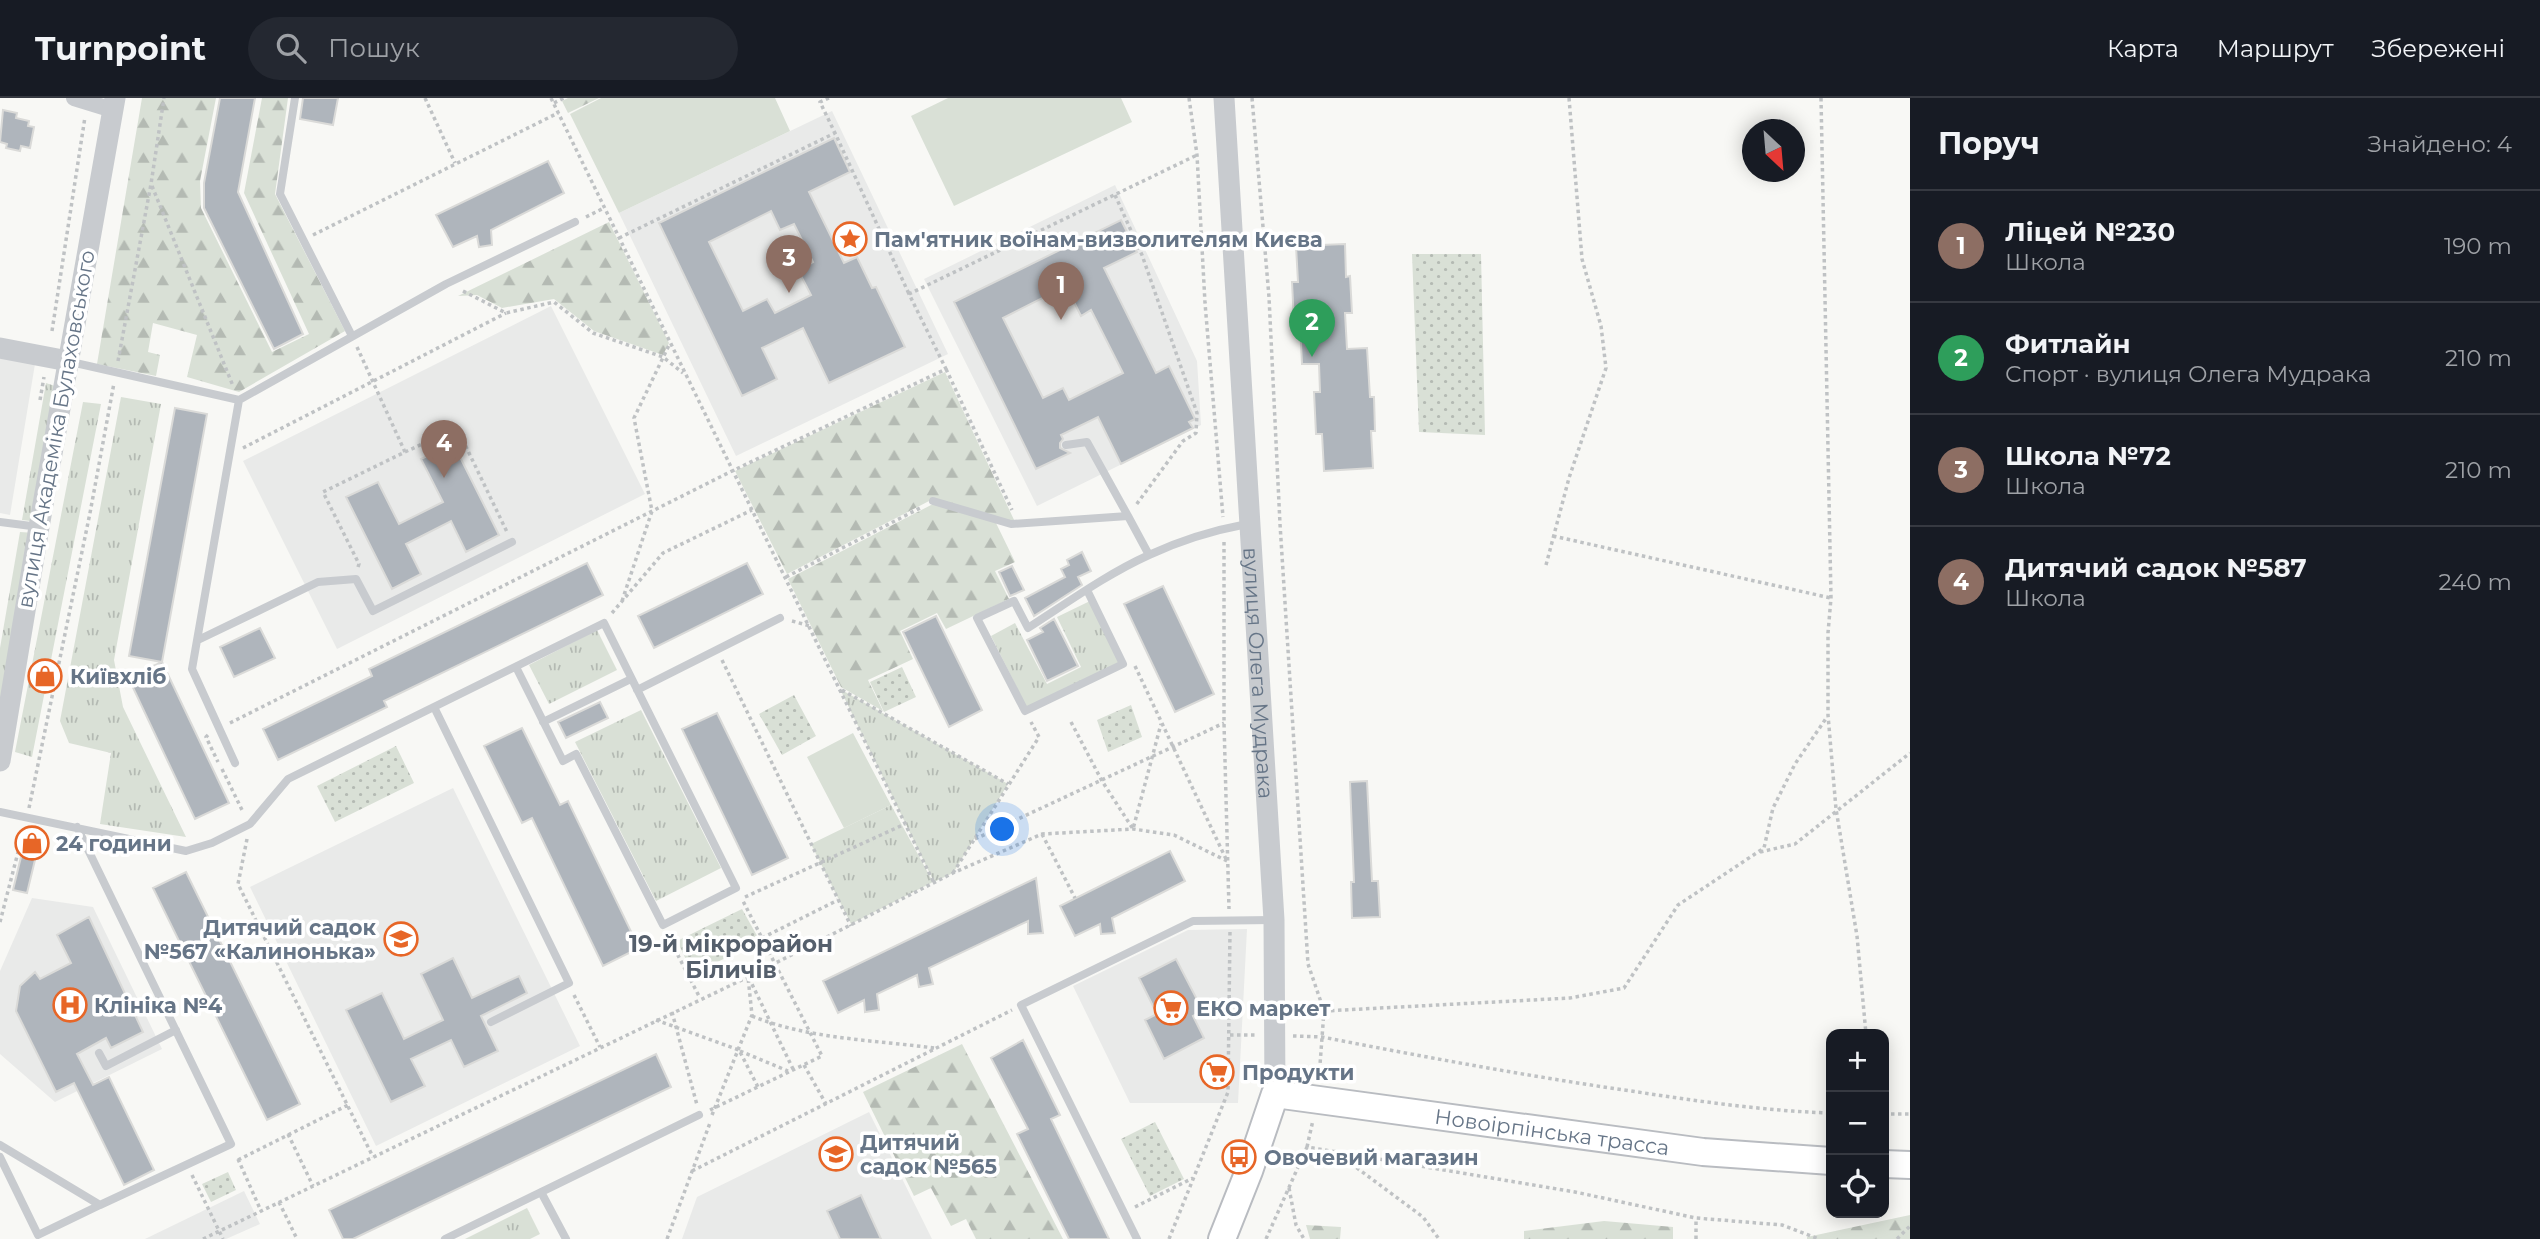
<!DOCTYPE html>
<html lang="uk">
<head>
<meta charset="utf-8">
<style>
	body { margin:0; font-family:Montserrat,sans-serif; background:#242831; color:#f1f3f6 }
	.controls { position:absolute; right:21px; bottom:21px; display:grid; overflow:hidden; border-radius:14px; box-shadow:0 4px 18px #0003 }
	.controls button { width:63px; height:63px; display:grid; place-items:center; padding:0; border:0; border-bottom:2px solid #363941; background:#171b24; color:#f1f3f6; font:35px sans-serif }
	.compass { position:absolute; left:1742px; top:21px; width:63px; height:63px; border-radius:50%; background:#171b24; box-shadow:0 4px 18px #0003; rotate:154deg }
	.you { position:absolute; left:1003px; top:732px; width:24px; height:24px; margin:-18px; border:5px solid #fff; border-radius:50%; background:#1a73e8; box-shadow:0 0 0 10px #1a73e833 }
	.badge { display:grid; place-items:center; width:46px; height:46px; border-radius:50%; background:#e76627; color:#fff; font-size:23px; font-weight:700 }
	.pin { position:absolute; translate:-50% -58px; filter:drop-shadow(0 2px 4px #0008) }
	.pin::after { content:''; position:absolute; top:37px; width:24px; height:21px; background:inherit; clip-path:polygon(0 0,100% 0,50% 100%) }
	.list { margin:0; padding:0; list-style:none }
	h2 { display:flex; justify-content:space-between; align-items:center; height:91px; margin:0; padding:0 28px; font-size:30px }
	h2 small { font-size:23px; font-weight:400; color:#9ea1a6 }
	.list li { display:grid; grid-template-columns:46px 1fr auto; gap:21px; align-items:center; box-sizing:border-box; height:112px; padding:0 28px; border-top:2px solid #363941 }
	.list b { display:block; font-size:26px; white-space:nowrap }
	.list p { margin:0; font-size:23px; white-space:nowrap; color:#9ea1a6 }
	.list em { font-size:23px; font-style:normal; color:#9ea1a6 }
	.icon { flex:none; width:38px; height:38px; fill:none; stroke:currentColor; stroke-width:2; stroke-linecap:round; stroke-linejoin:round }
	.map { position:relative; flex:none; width:1910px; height:1141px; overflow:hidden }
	header { display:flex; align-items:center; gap:42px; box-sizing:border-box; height:98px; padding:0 35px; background:#171b24; border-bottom:2px solid #363941 }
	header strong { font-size:33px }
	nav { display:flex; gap:38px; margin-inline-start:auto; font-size:24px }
	.search { width:490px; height:63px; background:#242831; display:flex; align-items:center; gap:18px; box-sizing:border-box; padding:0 24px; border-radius:38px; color:#9ea1a6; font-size:26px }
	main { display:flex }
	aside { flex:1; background:#171b24 }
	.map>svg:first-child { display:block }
	.built { fill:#e9eae9 }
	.grass { fill:url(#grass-tufts) }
	.forest { fill:url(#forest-firs) }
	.park { fill:url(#park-dots) }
	.pitch { fill:#d9e0d6 }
	.building { fill:#afb5bc; stroke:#dadad8; stroke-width:2; fill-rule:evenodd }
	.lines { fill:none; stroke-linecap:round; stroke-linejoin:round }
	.primary-casing { stroke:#b9bcc1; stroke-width:30 }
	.path { stroke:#bfc2c4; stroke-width:3.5; stroke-dasharray:3.5 3.5; stroke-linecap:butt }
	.service { stroke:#c8cbcf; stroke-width:8 }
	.minor { stroke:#c8cbcf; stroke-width:16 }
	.tertiary { stroke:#c8cbcf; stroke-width:21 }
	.primary { stroke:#fff; stroke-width:26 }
	.labels { text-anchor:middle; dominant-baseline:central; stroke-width:7; stroke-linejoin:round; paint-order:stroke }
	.poi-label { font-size:21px; font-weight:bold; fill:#667587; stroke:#fff; text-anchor:start }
	.street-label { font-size:21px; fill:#667587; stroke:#fff }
	.neighbourhood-label { font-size:23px; font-weight:bold; fill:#555f6c; stroke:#fff }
</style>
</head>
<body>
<header>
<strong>Turnpoint</strong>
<div class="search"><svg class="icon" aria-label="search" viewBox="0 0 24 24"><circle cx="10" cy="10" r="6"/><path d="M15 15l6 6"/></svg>Пошук</div>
<nav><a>Карта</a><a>Маршрут</a><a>Збережені</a></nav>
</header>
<main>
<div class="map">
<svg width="1910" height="1141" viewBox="0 0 1910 1141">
	<defs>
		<pattern id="grass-tufts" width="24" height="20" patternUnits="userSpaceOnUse" patternTransform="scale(1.75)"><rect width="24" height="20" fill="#d9e0d6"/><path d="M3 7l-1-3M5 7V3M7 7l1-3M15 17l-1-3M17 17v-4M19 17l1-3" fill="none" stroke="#b4bab3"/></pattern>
		<pattern id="forest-firs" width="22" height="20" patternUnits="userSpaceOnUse" patternTransform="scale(1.75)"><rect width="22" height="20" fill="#d9e0d6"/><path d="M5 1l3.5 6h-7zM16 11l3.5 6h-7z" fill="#b4bab3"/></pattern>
		<pattern id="park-dots" width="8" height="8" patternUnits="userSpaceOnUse" patternTransform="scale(1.75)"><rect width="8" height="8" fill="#d9e0d6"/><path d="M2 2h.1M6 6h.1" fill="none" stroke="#b4bab3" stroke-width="1.8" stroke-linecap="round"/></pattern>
	</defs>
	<rect width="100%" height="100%" fill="#f8f8f5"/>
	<!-- built -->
	<path class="built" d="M832,13L948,256L736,358L619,115Z
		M1115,87L1197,263L1201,327L1037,408L924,181Z
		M551,208L645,396L337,551L243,363Z
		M0,259L35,266L10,417L0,415Z
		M453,690L580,948L376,1048L250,789Z
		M32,800L93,809L162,951L55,1004L0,956V873Z
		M1247,831L1238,1005H1130L1073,888L1188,832Z
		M869,1014L932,1141H682L697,1099Z
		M244,1093L260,1126L226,1141H145Z"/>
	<!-- grass -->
	<path class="grass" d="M46,285L61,290L38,424L22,422Z
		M121,299L161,306L114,562L123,609L186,739L100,726L111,655L69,645L60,623Z
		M83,304L101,306L32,659L15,654Z
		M20,434L36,435L0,640V550Z
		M1090,503L1120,565L1027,610L991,538L1015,525L1047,586L1081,569L1057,519Z
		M597,532L617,572L549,606L529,567Z
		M840,591L1008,686L953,775L934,784Z
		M641,612L721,770L656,803L575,644Z
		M891,707L933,784L851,826L811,746Z
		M527,1110L540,1136L530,1141H465Z"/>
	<!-- forest -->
	<path class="forest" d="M142,0H216L200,83L201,110L272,254L309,236L244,95L262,0H288L275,96L345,233L239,294L187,279L197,237L153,225L148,254L160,257L156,278L97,266Z
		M568,0H599L568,15L562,3Z
		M609,124L669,245L663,257L594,233L554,201L502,210L477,197L458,198Z
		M945,274L1015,424L933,401L787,476L735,373Z
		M933,406L996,425L1015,464L995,473L1009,501L946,531L937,515L900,533L913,561L868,582L883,613L841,589L788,481Z
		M962,946L1063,1141H976L966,1121L951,1128L931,1090L914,1098L863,994Z
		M1910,1117V1141H1807V1139Z
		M1604,1123L1673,1129V1141H1524V1133Z
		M1306,1127L1341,1129L1340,1141H1310Z"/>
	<!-- park -->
	<path class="park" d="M1412,156H1481L1485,337L1419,334Z
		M902,569L916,599L884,614L870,584Z
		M794,597L816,638L782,657L759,616Z
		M1131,607L1142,639L1108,654L1097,622Z
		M396,648L414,685L335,724L317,688Z
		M742,811L760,843L693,876L677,843Z
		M1155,1024L1184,1081L1150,1098L1121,1041Z
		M228,1074L236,1092L211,1104L202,1086Z"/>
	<!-- pitch -->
	<path class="pitch" d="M601,0H775L790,33L619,115L570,16Z
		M948,0H1121L1132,24L954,108L911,18Z
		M853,635L891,707L844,730L807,659Z"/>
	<!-- building -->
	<path class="building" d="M220,0H255L238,94L303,236L274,251L204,110V85Z
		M303,0H338L333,27L300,21Z
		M3,12L17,15L16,20L29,23L28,28L34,29L30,50L21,48L20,53L6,50L7,46L0,44Z
		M834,40L850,74L809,94L844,165L857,159L872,190L876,189L905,249L829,285L803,230L762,250L777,281L742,298L659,125ZM771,113L780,132L794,126L813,164L798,172L811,197L775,215L767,201L743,213L709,144Z
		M548,63L564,95L491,132L492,147L479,149L477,138L453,149L436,117Z
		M1121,122L1137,154L1104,170L1156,275L1169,268L1195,321L1189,324L1193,330L1121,366L1098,319L1061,337L1063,341L1060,345V350L1070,355L1036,371L954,204ZM1066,188L1081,218L1091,212L1123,275L1069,302L1063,290L1043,300L1003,220Z
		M1345,146L1346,179L1350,178L1352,215H1345L1347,251L1367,250L1370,299H1374L1375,333H1371L1373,370L1324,373L1322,336H1316L1314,294H1320L1319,266H1302L1300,225H1294L1292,184H1298L1296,148Z
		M175,310L207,316L162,564L129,558Z
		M453,345L499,437L466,454L451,423L406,446L421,476L392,491L346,399L378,384L399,426L443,404L421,361Z
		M1082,454L1091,473L1078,479L1082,487L1034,518L1025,500L1065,479L1061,471L1069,467L1067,462Z
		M587,465L603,497L384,603L387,609L278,662L263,631L372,578L369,571Z
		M747,465L763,496L654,550L638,518Z
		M1012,468L1024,492L1010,498L999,474Z
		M1163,488L1214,596L1175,614L1124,506Z
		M936,518L982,612L949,629L903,534Z
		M1054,521L1078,568L1047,583L1027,542L1043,534L1040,530Z
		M260,530L275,560L234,579L220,549Z
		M162,564L229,705L195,721L128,579Z
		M600,604L608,620L566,640L558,624Z
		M717,615L788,760L752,777L682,631Z
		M522,630L560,707L568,703L639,850L603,868L532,720L522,725L484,648Z
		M1367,683L1372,783H1378L1380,819L1352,820L1351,784H1354L1350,684Z
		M27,734L41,737L27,795L13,792Z
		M1170,753L1185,783L1112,820L1115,835L1101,836L1100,826L1075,838L1060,808Z
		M186,774L300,1006L267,1022L153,790Z
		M1036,780L1043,835L1028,836V823L929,870L933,886L919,889L917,877L877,896L879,912L865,914L864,902L838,915L823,883Z
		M89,819L143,934L111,950L106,940L77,956L93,987L109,979L154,1072L124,1087L74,985L56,994L16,913L20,888L35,874L40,881L71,865L57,837Z
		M453,860L472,900L519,878L527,895L481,918L498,953L464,969L451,942L411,961L425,988L391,1004L346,912L382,895L404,941L443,922L421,876Z
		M1176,861L1203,913L1193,918L1204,940L1164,961L1145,922L1157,916L1139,880Z
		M1023,942L1060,1017L1051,1021L1109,1141H1069L1017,1036L1028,1031L991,960Z
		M656,956L671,989L353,1141H343L329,1112Z
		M861,1097L881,1141H840L827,1113Z"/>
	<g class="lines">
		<defs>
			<g id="primary">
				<path d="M1884,1066L1910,1067"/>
				<path id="s2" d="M1222,1141L1249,1073L1275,996L1703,1054L1831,1063"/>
			</g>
		</defs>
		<!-- primary casing -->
		<use href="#primary" class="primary-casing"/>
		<!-- path -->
		<path class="path" d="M425,0L455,65
			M551,0L934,785
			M829,0L820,4L835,35
			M1189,0L1197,57L1205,205L1223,419
			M1252,0L1269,199L1280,426L1308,866L1324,913L1319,980
			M1821,0L1831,500L1828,535V617L1836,711L1857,838L1866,936
			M554,5L564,0
			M152,88L233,288
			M1115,97L1142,157L1197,315L1196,335L1183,343L1136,407
			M586,119L604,110
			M313,137L558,15
			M619,140L835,35L909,196
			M463,193L506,215L554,204L593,235L663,259L683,275
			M52,233L85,19
			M357,249L405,354L323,394L359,466L358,469
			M118,263L151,86L164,0
			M946,271L1012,412
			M40,302L44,279
			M243,350L506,215
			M405,354L457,330L507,434
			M1553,438L1831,500
			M1224,444V625L1229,811
			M1546,467L1569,380L1606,270L1601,228L1582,161L1569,0
			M786,479L922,409
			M622,503L652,413L634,320L670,245
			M612,515L663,455L752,412
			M792,523L810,528
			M722,562L851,828
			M1135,568L1226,761
			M842,592L1008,686
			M1071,624L1102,683L1133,731L1161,626
			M230,625L732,373L946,271L909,196L1197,57
			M208,637L206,639L218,664
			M222,671L243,714
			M29,710L90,415L114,285
			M1042,736L1075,800
			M247,741L238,786L373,1059
			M975,741L1224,625
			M1760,754L1795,746L1910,655
			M953,775L1039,639L1031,624
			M745,799L905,726
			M0,824L24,731
			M668,838L700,900
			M762,840L838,802
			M749,880L793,971
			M574,897L600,949
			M1324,913L1570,900L1624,890L1678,807L1764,750L1773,710L1795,666L1827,619
			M672,914L697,1007
			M752,918C808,941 874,942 934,950
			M656,922L739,952L758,989
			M1230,937H1258
			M1293,938L1322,939C1425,959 1527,978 1631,993C1697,1003 1764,1013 1831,1015
			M740,953L788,973
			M804,967L826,1006
			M710,1012L822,958L742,801
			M1884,1016H1910
			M712,1017L752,917L748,879
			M288,1036L313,1088
			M1307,1049L1313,1022
			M1334,1053L1423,1119L1439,1141
			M238,1061L261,1113
			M238,1062L348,1007
			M692,1073L1012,912
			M192,1077L223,1141
			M1289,1090L1296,1127L1304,1141
			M279,1104L297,1141
			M1135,1109L1193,1080
			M203,1141L748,879L953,775L1042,736L1133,731L1174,737L1227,763
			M667,1141L710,1025
			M1169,1141L1228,994L1230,832
			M1266,1141L1307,1049L1575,1094L1696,1120L1782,1127L1819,1141
			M1696,1141V1120
			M1897,1141L1910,1128"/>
		<!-- service -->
		<path class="service" d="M295,0L280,96L352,238
			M71,264L239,302L192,571L235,665
			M239,302L446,186L575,124
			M1066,347L1087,344L1128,418
			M933,403L1011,426L1128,418L1149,457
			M0,424L39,429
			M1087,492L1123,566L1025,613L977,520L1014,503L1028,530C1067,505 1107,476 1149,457C1179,443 1215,432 1247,426
			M198,542L318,484L356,481L373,513L512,444
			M637,592L780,520
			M434,609L569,885L491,924
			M543,624L631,581
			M0,714L186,753L212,745L250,726L288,681L604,525L736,790L663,827L576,656L563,663L516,569
			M99,955L106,968L176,932
			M0,1047L100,1107L231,1046L77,729
			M0,1059L38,1137L100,1107
			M541,1094L566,1141
			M445,1141L699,1017
			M1137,1141L1021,907L1193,823L1273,822"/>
		<!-- minor -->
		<path class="minor" d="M74,0L113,12"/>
		<!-- tertiary -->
		<g class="tertiary">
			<path id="s1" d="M1224,0L1274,822L1275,996"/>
			<path d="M0,250L68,263"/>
			<path d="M0,663L39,429L115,0"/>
		</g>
		<!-- primary -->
		<use href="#primary" class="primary"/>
	</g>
	<!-- icons -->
	<defs>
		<symbol id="sight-ring" viewBox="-11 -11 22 22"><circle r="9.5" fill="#fff" stroke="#e76627" stroke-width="1.5"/><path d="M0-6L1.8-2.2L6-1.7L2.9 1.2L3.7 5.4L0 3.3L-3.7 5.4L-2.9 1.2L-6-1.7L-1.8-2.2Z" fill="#e76627"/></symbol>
		<symbol id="shop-ring" viewBox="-11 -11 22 22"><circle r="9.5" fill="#fff" stroke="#e76627" stroke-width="1.5"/><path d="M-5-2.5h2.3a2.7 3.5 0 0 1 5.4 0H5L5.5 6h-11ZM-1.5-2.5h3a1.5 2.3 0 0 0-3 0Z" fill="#e76627"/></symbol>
		<symbol id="school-ring" viewBox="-11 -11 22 22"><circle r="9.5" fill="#fff" stroke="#e76627" stroke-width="1.5"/><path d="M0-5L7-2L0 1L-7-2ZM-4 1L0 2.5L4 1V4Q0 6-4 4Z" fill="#e76627"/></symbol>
		<symbol id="hospital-ring" viewBox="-11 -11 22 22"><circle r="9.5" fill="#fff" stroke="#e76627" stroke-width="1.5"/><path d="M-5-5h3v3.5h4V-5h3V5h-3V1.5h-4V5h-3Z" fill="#e76627"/></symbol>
		<symbol id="supermarket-ring" viewBox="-11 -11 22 22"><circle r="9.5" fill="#fff" stroke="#e76627" stroke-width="1.5"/><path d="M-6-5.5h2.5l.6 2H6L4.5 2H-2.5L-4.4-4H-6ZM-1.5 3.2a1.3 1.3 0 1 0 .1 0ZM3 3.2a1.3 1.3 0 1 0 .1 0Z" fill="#e76627"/></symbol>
		<symbol id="bus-ring" viewBox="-11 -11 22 22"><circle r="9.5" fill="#fff" stroke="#e76627" stroke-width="1.5"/><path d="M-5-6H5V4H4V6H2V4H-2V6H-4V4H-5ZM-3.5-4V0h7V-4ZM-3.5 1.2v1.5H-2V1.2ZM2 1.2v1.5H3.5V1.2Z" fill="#e76627"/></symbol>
	</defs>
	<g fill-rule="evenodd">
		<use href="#sight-ring" x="831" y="122" width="38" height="38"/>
		<use href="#shop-ring" x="26" y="559" width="38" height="38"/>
		<use href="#shop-ring" x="13" y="726" width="38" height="38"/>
		<use href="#school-ring" x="382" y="822" width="38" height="38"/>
		<use href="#hospital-ring" x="51" y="888" width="38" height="38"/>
		<use href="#supermarket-ring" x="1152" y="891" width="38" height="38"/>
		<use href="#supermarket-ring" x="1198" y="955" width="38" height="38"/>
		<use href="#school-ring" x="817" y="1037" width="38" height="38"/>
		<use href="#bus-ring" x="1220" y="1040" width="38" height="38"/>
	</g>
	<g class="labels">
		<!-- poi labels -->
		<g class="poi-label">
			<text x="874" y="141">Пам'ятник воїнам-визволителям Києва</text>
			<text x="70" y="578">Київхліб</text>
			<text x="56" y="745">24 години</text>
			<text x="376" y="829" text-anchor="end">Дитячий садок<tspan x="376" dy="24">№567 «Калинонька»</tspan></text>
			<text x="94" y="907">Клініка №4</text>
			<text x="1196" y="910">ЕКО маркет</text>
			<text x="1242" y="974">Продукти</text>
			<text x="860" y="1044">Дитячий<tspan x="860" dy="24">садок №565</tspan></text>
			<text x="1264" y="1059">Овочевий магазин</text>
		</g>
		<!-- street labels -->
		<g class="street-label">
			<text transform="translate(56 331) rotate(-80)">вулиця Академіка Булаховського</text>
			<text stroke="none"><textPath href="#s1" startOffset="576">вулиця Олега Мудрака</textPath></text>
			<text stroke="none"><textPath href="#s2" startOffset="434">Новоірпінська трасса</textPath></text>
		</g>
		<!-- neighbourhood labels -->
		<g class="neighbourhood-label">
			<text x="731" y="846">19-й мікрорайон<tspan x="731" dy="26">Біличів</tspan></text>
		</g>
	</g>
</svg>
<div class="controls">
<button>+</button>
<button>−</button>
<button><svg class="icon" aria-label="locate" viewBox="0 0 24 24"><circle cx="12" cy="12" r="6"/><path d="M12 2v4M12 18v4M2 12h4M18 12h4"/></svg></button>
</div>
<svg class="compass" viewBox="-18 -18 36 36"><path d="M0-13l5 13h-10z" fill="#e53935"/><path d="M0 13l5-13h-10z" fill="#9ea1a6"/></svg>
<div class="you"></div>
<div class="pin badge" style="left:1061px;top:222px;background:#8d6e63">1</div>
<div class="pin badge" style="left:1312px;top:259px;background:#2e9e5b">2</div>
<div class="pin badge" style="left:789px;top:195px;background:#8d6e63">3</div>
<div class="pin badge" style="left:444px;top:380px;background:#8d6e63">4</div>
</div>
<aside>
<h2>Поруч<small>Знайдено: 4</small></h2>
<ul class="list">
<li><span class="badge" style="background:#8d6e63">1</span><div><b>Ліцей №230</b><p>Школа</p></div><em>190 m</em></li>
<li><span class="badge" style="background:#2e9e5b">2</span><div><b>Фитлайн</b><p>Спорт · вулиця Олега Мудрака</p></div><em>210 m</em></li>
<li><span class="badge" style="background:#8d6e63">3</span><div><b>Школа №72</b><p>Школа</p></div><em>210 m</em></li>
<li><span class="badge" style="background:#8d6e63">4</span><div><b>Дитячий садок №587</b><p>Школа</p></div><em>240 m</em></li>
</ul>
</aside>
</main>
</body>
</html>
